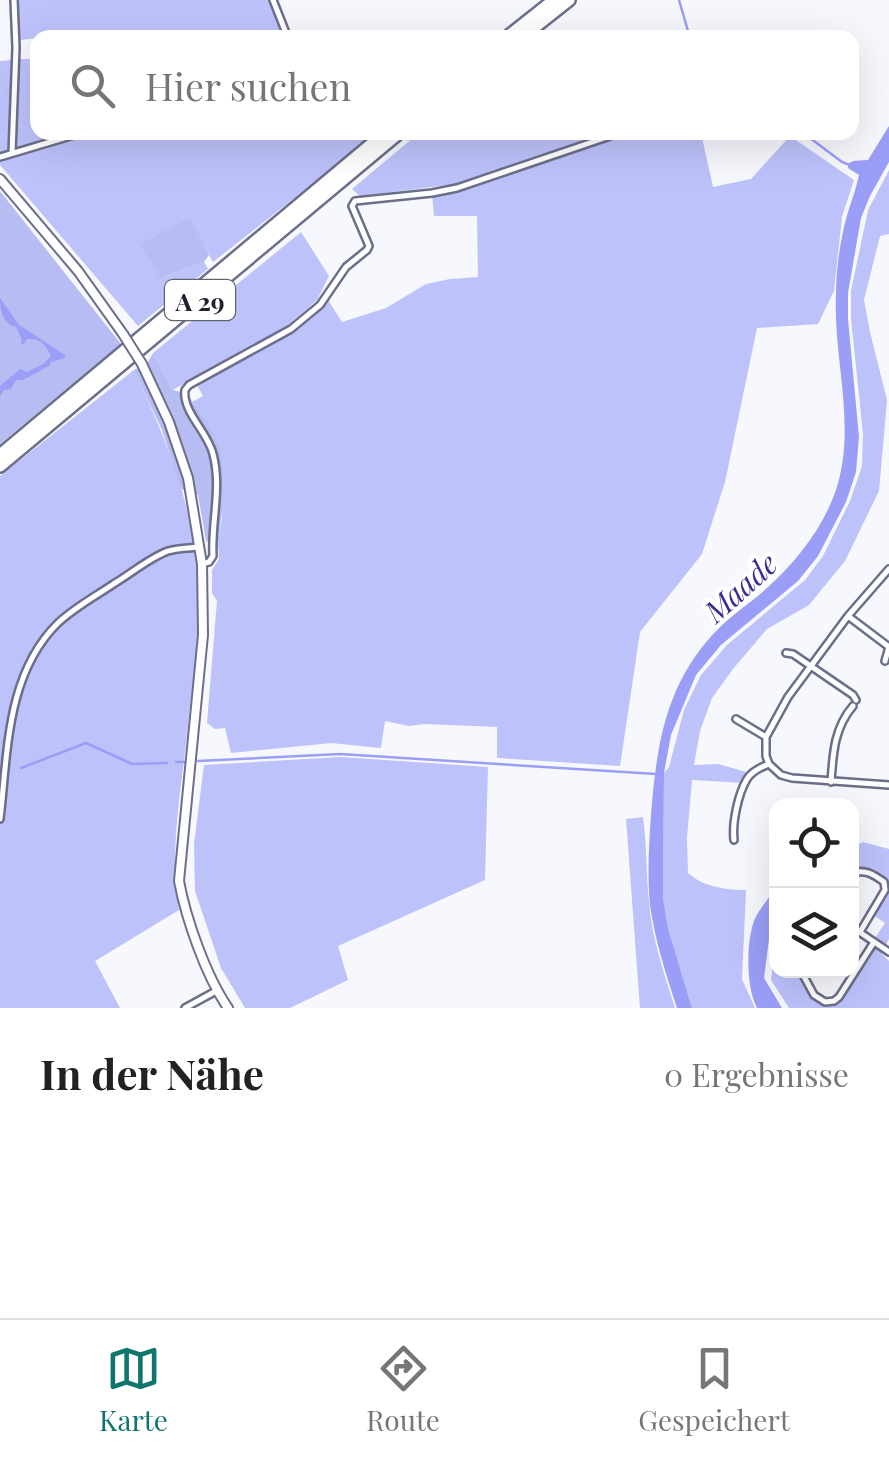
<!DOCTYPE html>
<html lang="de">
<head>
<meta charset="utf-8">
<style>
	body { margin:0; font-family:"Playfair Display",serif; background:#f2f2f2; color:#222 }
	.controls { position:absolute; right:30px; bottom:30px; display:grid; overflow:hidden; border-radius:20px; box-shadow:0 10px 40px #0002 }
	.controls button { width:90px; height:90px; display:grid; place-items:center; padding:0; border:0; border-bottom:2px solid #e0e0e0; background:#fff; color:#222; font:50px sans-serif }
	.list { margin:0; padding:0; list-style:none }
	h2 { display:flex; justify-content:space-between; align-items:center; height:130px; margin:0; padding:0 40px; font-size:42px }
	h2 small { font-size:32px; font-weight:400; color:#767676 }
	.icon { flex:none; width:55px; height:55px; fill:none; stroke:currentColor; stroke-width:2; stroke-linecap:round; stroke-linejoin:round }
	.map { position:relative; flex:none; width:889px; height:1008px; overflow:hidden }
	.search { position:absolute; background:#fff; box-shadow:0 10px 40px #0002; left:30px; right:30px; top:30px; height:110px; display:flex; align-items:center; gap:25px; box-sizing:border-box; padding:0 35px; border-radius:20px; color:#767676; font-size:38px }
	.sheet { height:310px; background:#fff }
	nav { display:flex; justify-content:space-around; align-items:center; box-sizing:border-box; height:140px; border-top:2px solid #e0e0e0; background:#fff; font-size:28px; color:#767676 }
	nav a { display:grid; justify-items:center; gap:5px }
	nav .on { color:#0f766e }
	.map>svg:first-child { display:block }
	.green { fill:#bdc2fb }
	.forest { fill:#b7bcf2 }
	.water { fill:#9a9ef7 }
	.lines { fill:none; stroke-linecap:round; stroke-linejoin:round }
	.stream { stroke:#9a9ef7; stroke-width:2.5 }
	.street-casing { stroke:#6c6f89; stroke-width:10 }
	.secondary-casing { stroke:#6c6f89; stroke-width:12 }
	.highway-casing { stroke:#6c6f89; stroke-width:16 }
	.street { stroke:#fff; stroke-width:5 }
	.secondary { stroke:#fff; stroke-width:8 }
	.highway { stroke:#fff; stroke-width:11 }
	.secondary-bridge-casing { stroke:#6c6f89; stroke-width:12; stroke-linecap:butt }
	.secondary-bridge { stroke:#fff; stroke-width:8 }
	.labels { text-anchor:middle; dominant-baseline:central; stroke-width:8; stroke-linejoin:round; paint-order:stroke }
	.shield { fill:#fff; stroke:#63646b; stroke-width:2.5 }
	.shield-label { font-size:25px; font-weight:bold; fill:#20212c }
	.water-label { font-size:30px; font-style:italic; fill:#382d91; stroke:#fff }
</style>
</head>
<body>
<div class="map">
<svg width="889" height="1008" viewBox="0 0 889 1008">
	<rect width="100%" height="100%" fill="#f7f8fe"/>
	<!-- green -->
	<path class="green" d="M11,0H270L285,37L38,38L20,40V59H37L38,132L71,133L0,154V61L12,60Z
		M340,132L344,139L353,133H377L213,262L189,219L161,278L204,262L208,269L138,326L0,165V160L98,133Z
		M420,132H604V133L456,184L360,196L352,189Z
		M636,132L701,133L713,187L751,179L790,136L854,180L842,217L834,291L818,324L757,328L725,482L702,554L640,632L620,766L497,758V727L425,724L409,726L385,721L381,748L331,743L231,753L225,728L215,729L207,723L217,601L212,593V570L219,559L218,545L222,518L192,402L203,396L197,385L293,331L328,300L342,322L386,308L426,284L450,279L478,277L477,216H434L432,195L463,190Z
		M889,170V234L880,236L864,300L870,332L887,400L879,491L845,561L809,605L767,629L733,669L712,698L700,731L694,765L718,764L750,773L744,783L692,780L687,838L688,873C703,887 727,890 746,890L742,979L755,1008H692L668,928L663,898L664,773L669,767L684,710L701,675L727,645L805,580L823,556L850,501L862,466L863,434L851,319V291L868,210Z
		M301,232L329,276L317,300L288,325L173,390L153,353Z
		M134,370C164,434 192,502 198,574C202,626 192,682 187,734C181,792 169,852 179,910L95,961L120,1008H0V476Z
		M341,757L488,767L485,880L338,946L348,980L290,1008H245L221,968L195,891L194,844L204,765Z
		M643,817C647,845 646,874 649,902C652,939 664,973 675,1008H640L626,819Z
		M863,842L889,849V939L885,947L862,932L875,938L885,923L873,915L888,890L886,881C874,872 867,866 852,871V848Z
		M776,938V971H799V974C809,992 818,1008 841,999L875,945L882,950L881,953L889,961V1008H789L771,980Z"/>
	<!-- forest -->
	<path class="forest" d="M0,191L121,344L0,444Z
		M190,218L209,255L204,262L161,278L140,244Z
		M153,353L173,390L188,394C196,411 211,425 217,442C227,467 222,518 218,545L206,541L198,495L181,489L162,430L134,370L148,362Z"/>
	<!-- water -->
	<path class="water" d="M889,126V162L870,196L861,218L848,293V319L859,437L856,472L846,502L818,556L798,581L721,645L696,675L671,735L664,773L663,898L668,928L692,1008H677C666,974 655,941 650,905C647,875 649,845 651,814C657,742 666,681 720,627C734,613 752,602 767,588C796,562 823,528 836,490C857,425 833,360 836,294C836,270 840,242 846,219C850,204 856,190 859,175L848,168V164L853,161L868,160Z
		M0,298L19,325L65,355V358L51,362L49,366L23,380H16L11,389L4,390L0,396V386L20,369L27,372L43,364L51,356C45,344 41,338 27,339L23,345L21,343L22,340L16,327C3,324 0,310 0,298Z
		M776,887V912L771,924L764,978L782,1008H757C746,988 746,943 754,921C759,909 770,897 776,887Z"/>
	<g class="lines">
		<!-- stream -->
		<path class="stream" d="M679,0L690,38
			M802,132L842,162L850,165
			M198,761L340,754L656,774
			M176,762H186
			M21,768L86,743L132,764L167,763"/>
		<defs>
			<path id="street" d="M273,0L288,38
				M12,153L16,48L14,0
				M0,157L84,132
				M202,564L209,562L213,556C211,522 222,488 213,454C208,432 182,412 185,390L189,385L291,329L320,305L346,267L367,250L369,246L352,206L355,201L432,193L457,188L622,132
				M848,616L889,647L885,661
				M786,653L793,654L853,695L856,700
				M736,719L766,737
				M769,764L766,756V737L788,697L848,616L889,569
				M769,764L781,775L792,778L889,785
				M831,782C833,754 834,728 853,706
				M0,819C8,752 6,674 58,623C75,607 96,596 115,583C132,573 149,558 168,551C177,548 189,548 199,547
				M734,840C732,823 738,794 747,779C752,771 761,767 769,764
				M852,873C865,869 873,874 884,882L885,890L860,932
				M852,927L889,952
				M801,971L814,995L825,1002L834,1001L839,997L874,942
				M185,1008L216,991"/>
			<path id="secondary" d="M0,179L78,271L123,334
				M142,364L169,422L188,478L202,564L203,635L179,881C186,919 206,976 228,1008"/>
			<path id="highway" d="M506,38L554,0
				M521,38L569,0
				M0,455L386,132
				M0,466L400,132"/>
		</defs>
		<!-- street casing -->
		<use href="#street" class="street-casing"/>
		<!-- secondary casing -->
		<use href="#secondary" class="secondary-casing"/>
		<!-- highway casing -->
		<use href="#highway" class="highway-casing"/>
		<!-- street -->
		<use href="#street" class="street"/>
		<!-- secondary -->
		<use href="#secondary" class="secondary"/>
		<!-- highway -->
		<use href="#highway" class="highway"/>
		<defs>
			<path id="secondary-bridge" d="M123,334L142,364"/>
		</defs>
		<!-- secondary-bridge casing -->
		<use href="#secondary-bridge" class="secondary-bridge-casing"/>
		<!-- secondary-bridge -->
		<use href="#secondary-bridge" class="secondary-bridge"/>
	</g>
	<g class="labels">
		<!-- shield labels -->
		<rect class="shield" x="165" y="280" width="70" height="40" rx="8"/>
		<g class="shield-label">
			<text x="200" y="300">A 29</text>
		</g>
		<!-- water labels -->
		<g class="water-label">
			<text transform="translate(740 587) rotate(-42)">Maade</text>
		</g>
	</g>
</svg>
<div class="controls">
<button><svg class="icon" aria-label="locate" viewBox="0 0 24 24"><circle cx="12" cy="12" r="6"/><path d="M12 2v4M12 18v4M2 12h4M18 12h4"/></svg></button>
<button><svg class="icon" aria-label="layers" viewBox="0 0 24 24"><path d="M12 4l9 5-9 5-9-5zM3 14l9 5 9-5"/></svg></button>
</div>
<div class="search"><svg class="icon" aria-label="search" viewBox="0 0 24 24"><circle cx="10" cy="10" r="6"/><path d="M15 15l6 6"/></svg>Hier suchen</div>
</div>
<section class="sheet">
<h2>In der Nähe<small>0 Ergebnisse</small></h2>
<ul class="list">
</ul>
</section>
<nav>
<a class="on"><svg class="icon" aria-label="map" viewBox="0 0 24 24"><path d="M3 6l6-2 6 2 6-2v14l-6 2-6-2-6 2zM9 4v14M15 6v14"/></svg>Karte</a>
<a><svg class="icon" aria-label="directions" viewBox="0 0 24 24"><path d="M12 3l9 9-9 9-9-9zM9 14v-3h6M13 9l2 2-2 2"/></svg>Route</a>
<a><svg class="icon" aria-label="saved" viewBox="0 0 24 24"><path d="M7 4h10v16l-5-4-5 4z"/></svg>Gespeichert</a>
</nav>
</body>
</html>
